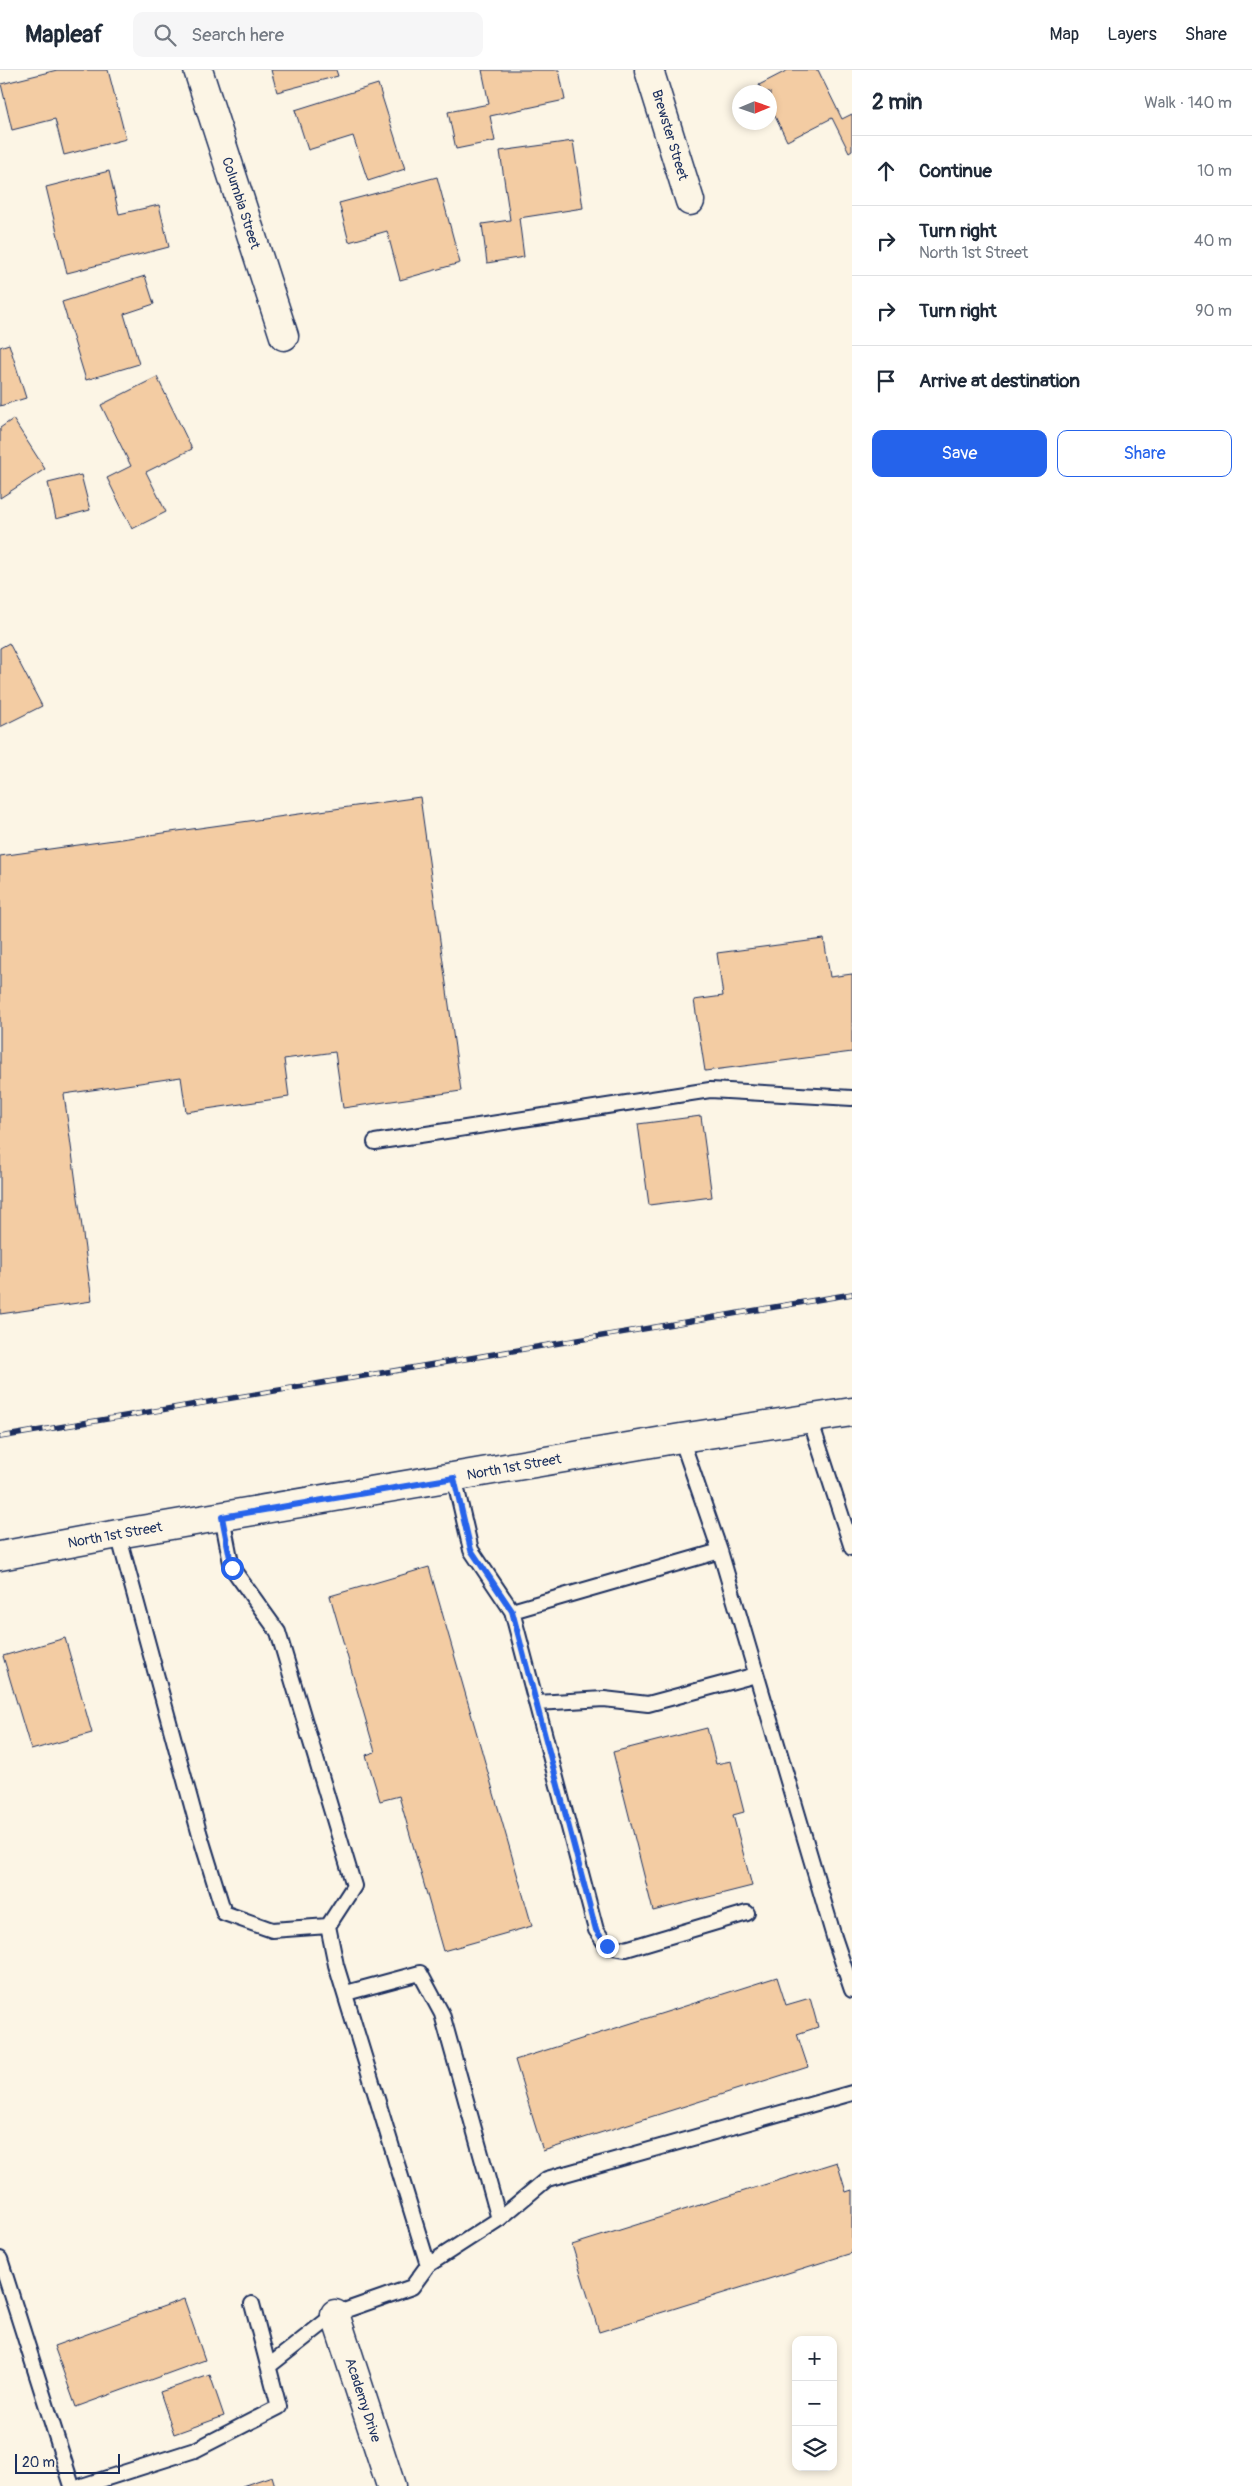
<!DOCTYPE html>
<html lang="en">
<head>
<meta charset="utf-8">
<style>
	body { margin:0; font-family:Pangolin,sans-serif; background:#f6f6f7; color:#1f2937 }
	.controls { position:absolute; right:15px; bottom:15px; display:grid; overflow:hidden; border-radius:10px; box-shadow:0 2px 8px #0003 }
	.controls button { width:45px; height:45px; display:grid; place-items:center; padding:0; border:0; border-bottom:1px solid #e0e1e3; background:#fff; color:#1f2937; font:25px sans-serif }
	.compass { position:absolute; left:732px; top:15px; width:45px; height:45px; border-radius:50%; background:#fff; box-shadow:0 2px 8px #0003; rotate:88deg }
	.scale { position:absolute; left:15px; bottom:12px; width:105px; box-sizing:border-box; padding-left:5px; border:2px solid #1b2f5e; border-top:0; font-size:14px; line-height:18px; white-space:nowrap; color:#1b2f5e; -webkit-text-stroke:4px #fcf5e5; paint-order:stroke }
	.stop { position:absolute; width:15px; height:15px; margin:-11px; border:4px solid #2563eb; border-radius:50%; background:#fff }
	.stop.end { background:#2563eb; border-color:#fff; box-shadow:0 1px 5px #0008 }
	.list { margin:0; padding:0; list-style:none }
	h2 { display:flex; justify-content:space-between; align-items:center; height:65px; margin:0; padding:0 20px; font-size:21px }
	h2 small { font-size:16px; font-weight:400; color:#747a83 }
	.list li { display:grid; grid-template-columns:32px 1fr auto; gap:15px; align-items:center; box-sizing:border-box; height:70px; padding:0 20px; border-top:1px solid #e0e1e3 }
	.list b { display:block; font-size:19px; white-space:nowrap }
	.list p { margin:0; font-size:16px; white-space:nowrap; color:#747a83 }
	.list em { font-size:16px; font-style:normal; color:#747a83 }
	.actions { display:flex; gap:10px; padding:15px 20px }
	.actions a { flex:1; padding:11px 0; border:1px solid #2563eb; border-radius:10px; text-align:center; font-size:18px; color:#2563eb }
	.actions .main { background:#2563eb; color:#fff }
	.icon { flex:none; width:28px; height:28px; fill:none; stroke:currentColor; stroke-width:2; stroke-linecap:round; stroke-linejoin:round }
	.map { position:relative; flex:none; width:852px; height:2416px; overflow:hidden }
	header { display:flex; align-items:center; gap:30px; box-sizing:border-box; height:70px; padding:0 25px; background:#fff; border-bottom:1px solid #e0e1e3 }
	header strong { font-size:24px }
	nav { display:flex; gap:28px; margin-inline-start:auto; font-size:18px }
	.search { width:350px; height:45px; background:#f6f6f7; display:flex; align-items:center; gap:12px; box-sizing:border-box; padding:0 18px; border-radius:10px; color:#747a83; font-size:19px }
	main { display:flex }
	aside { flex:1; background:#fff }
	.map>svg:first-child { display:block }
	.building { fill:#f3cca3; stroke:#1b2f5e }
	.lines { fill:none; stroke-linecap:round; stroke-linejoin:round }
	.service-casing { stroke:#1b2f5e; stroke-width:18 }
	.minor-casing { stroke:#1b2f5e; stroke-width:31 }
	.tertiary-casing { stroke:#1b2f5e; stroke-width:31 }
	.service { stroke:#fcf5e5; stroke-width:14 }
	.minor { stroke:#fcf5e5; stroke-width:28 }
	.tertiary { stroke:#fcf5e5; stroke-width:28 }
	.rail-casing { stroke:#1b2f5e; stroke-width:5.5 }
	.rail { stroke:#fcf5e5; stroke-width:4; stroke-dasharray:11; stroke-linecap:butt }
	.route { stroke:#2563eb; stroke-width:6 }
	.labels { text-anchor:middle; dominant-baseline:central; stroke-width:5; stroke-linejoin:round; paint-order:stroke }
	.street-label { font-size:14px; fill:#1b2f5e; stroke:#fcf5e5 }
</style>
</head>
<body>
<header>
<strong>Mapleaf</strong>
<div class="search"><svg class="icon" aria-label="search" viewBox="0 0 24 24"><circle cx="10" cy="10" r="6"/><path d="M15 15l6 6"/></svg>Search here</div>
<nav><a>Map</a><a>Layers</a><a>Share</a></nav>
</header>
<main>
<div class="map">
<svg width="852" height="2416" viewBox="0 0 852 2416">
	<rect width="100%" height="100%" fill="#fcf5e5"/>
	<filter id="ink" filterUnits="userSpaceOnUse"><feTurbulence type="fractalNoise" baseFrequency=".02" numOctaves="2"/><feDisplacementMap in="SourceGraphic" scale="10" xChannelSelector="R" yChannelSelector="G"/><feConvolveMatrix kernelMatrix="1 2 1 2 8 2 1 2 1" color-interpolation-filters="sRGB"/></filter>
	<g filter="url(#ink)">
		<!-- building -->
		<path class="building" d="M57,0H108L126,69L64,85L55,49L12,60L1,14Z
			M271,0H336L338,6L277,22Z
			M482,0H559L565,30L490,46L495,71L456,79L448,42L489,34Z
			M788,0H818L842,49L852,44V80L849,82L832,48L787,71L770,36V22H763L759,15Z
			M378,14L405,99L368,111L353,66L308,80L295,40Z
			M573,71L583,138L519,148L524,187L487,193L482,154L510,150L500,81Z
			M109,101L119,144L159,135L169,177L67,203L46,117Z
			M437,107L460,193L400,210L387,161L349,172L339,133Z
			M145,206L154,234L124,244L139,294L86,310L62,232Z
			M9,274L26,328L0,336V277Z
			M157,307L192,379L146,402L166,442L132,459L107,408L131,396L101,335Z
			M13,349L45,399L0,428V358Z
			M81,405L90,440L56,449L48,413Z
			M9,573L42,636L0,657V578Z
			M420,727L461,1021L343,1038L335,982L284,989L289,1027L186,1042L181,1007L64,1024L92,1231L0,1244V786Z
			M824,869L830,907L852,904V982L705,1001L694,930L723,926L717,883Z
			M701,1046L712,1127L649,1135L638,1054Z
			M429,1497L532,1856L443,1881L399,1726L380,1731L366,1685L375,1682L330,1526Z
			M65,1568L92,1663L31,1680L3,1586Z
			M707,1658L716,1694L731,1691L744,1742L733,1745L752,1816L653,1841L613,1682Z
			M777,1907L786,1935L810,1928L818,1957L797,1964L808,1997L543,2081L515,1990Z
			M837,2092L846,2122L852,2120V2183L599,2262L572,2175Z
			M184,2229L205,2290L76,2337L54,2276Z
			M210,2305L224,2346L174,2364L160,2322Z
			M272,2406L275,2416H242Z"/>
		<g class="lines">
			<defs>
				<path id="service" d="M375,1072L710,1020L852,1028
					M810,1349L852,1478
					M454,1407L471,1480L512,1541L720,1481L681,1368
					M118,1464L199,1762L224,1843L272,1860L328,1856L354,1816L278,1562L232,1498L222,1447
					M720,1481L834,1867L852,1920
					M512,1541L596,1860L607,1876L626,1879L747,1843
					M537,1633L604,1629L648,1634L756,1605
					M328,1856L336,1895L428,2195
					M346,1923L420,1903L442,1944L499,2149
					M0,2189L72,2416
					M269,2296L335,2244L412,2217L428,2195L499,2149L547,2109L852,2023
					M82,2416L195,2380L279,2337L252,2234"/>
				<path id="minor" d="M198,0L284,266
					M649,0L690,131
					M335,2244L391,2416"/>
				<path id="tertiary" d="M0,1486L118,1464L681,1368L852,1342"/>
			</defs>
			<!-- service casing -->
			<use href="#service" class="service-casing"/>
			<!-- minor casing -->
			<use href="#minor" class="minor-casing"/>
			<!-- tertiary casing -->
			<use href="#tertiary" class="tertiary-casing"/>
			<!-- service -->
			<use href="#service" class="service"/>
			<!-- minor -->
			<use href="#minor" class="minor"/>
			<!-- tertiary -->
			<use href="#tertiary" class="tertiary"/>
			<defs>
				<path id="rail" d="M0,1367L852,1224"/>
			</defs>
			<!-- rail casing -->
			<use href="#rail" class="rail-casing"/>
			<!-- rail -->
			<use href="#rail" class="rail"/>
		</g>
	</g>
	<g class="lines" filter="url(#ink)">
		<!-- route -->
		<path class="route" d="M232,1498L222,1447L454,1408L471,1480L512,1541L596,1860L607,1876"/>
	</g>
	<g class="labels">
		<!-- street labels -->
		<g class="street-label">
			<text transform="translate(670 65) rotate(73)">Brewster Street</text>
			<text transform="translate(241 133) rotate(72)">Columbia Street</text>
			<text transform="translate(514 1397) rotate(-10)">North 1st Street</text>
			<text transform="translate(115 1465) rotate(-10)">North 1st Street</text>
			<text transform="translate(363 2330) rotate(72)">Academy Drive</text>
		</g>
	</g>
</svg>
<div class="controls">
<button>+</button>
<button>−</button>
<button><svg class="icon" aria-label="layers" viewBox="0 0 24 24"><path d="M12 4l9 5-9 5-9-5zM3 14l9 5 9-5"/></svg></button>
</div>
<svg class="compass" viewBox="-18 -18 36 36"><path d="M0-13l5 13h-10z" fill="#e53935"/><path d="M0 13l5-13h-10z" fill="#747a83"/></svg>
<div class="scale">20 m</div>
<div class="stop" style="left:232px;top:1498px"></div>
<div class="stop end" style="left:607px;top:1876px"></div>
</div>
<aside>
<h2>2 min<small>Walk · 140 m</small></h2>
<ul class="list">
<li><svg class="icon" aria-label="ahead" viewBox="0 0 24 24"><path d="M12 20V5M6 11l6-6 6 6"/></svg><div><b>Continue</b></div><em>10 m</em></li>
<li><svg class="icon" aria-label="right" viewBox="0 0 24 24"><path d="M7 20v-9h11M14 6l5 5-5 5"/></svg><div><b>Turn right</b><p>North 1st Street</p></div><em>40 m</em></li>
<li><svg class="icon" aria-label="right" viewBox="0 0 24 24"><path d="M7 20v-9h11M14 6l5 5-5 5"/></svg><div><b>Turn right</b></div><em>90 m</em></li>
<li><svg class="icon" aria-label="arrive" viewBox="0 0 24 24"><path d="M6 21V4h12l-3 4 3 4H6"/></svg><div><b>Arrive at destination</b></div></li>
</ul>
<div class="actions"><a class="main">Save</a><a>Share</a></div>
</aside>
</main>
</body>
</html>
